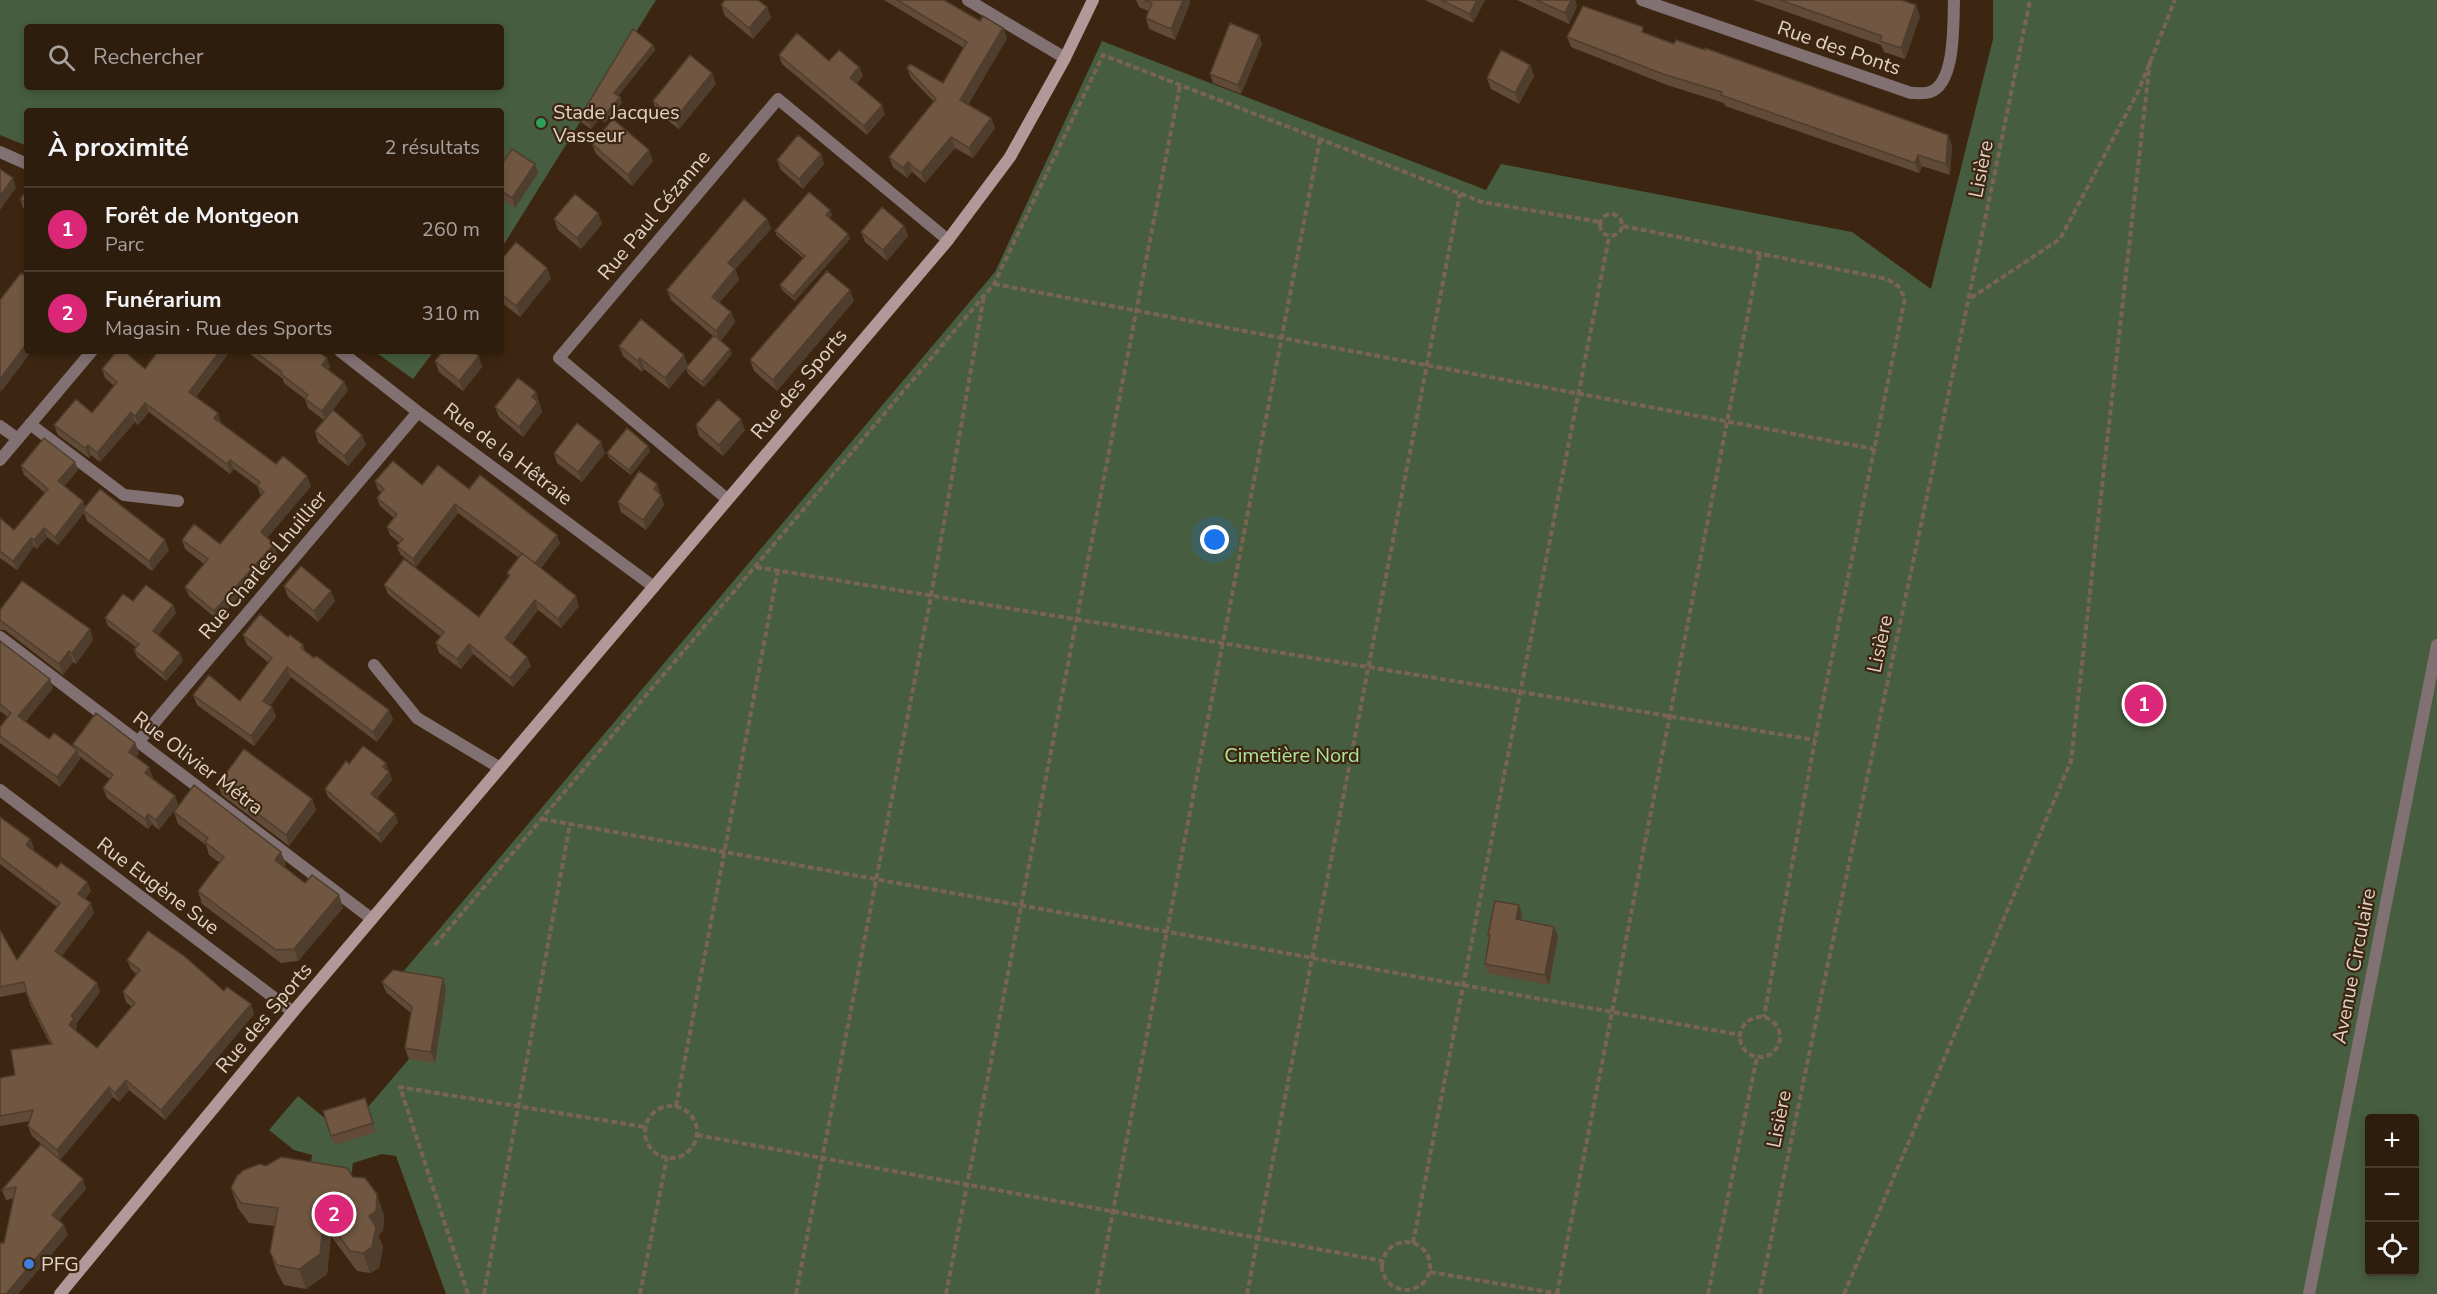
<!DOCTYPE html>
<html lang="fr">
<head>
<meta charset="utf-8">
<style>
	body { margin:0; font-family:"Nunito Sans",sans-serif; background:#362516; color:#f1f3f6 }
	.controls { position:absolute; right:18px; bottom:18px; display:grid; overflow:hidden; border-radius:6px; box-shadow:0 3px 9px #0003 }
	.controls button { width:54px; height:54px; display:grid; place-items:center; padding:0; border:0; border-bottom:2px solid #493a2e; background:#2e1c0d; color:#f1f3f6; font:30px sans-serif }
	.you { position:absolute; left:1215px; top:540px; width:21px; height:21px; margin:-15px; border:4px solid #fff; border-radius:50%; background:#1a73e8; box-shadow:0 0 0 9px #1a73e833 }
	.badge { display:grid; place-items:center; width:39px; height:39px; border-radius:50%; background:#db2777; color:#fff; font-size:20px; font-weight:700 }
	.pin { position:absolute; translate:-50% -50%; border:3px solid #fff; box-shadow:0 2px 6px #0006 }
	.list { margin:0; padding:0; list-style:none }
	h2 { display:flex; justify-content:space-between; align-items:center; height:78px; margin:0; padding:0 24px; font-size:26px }
	h2 small { font-size:20px; font-weight:400; color:#a7a19d }
	.list li { display:grid; grid-template-columns:39px 1fr auto; gap:18px; align-items:center; box-sizing:border-box; height:84px; padding:0 24px; border-top:2px solid #493a2e }
	.list b { display:block; font-size:22px; white-space:nowrap }
	.list p { margin:0; font-size:20px; white-space:nowrap; color:#a7a19d }
	.list em { font-size:20px; font-style:normal; color:#a7a19d }
	.icon { flex:none; width:33px; height:33px; fill:none; stroke:currentColor; stroke-width:2; stroke-linecap:round; stroke-linejoin:round }
	.map { position:relative; flex:none; width:2437px; height:1294px; overflow:hidden }
	.search { position:absolute; background:#2e1c0d; box-shadow:0 3px 9px #0003; left:24px; top:24px; width:480px; height:66px; display:flex; align-items:center; gap:15px; box-sizing:border-box; padding:0 21px; border-radius:6px; color:#a7a19d; font-size:22px }
	.panel { position:absolute; background:#2e1c0d; box-shadow:0 3px 9px #0003; left:24px; top:108px; width:480px; height:246px; border-radius:6px }
	.map>svg:first-child { display:block }
	.green { fill:#475d3f; fill-rule:evenodd }
	.lines { fill:none; stroke-linecap:round; stroke-linejoin:round }
	.path { stroke:#796453; stroke-width:4; stroke-dasharray:6 3; stroke-linecap:butt }
	.lane { stroke:#827172; stroke-width:12 }
	.street { stroke:#827172; stroke-width:12 }
	.secondary { stroke:#b39899; stroke-width:12 }
	.wall { fill:#614b38 }
	.shaded-wall { fill:#4f3d2e }
	.building { fill:#715741; stroke:#4f3d2e; stroke-width:1.5 }
	.leisure-dot { fill:#2e9e5b; stroke:#3d2611; stroke-width:2 }
	.shop-dot { fill:#3f7fe0; stroke:#3d2611; stroke-width:2 }
	.labels { text-anchor:middle; dominant-baseline:central; stroke-width:4.5; stroke-linejoin:round; paint-order:stroke }
	.street-label { font-size:20px; fill:#e2d2c6; stroke:#3d2611 }
	.poi-label { font-size:20px; fill:#e2d2c6; stroke:#3d2611; text-anchor:start }
	.park-label { font-size:20px; fill:#ace599; stroke:#3d2611 }
</style>
</head>
<body>
<div class="map">
<svg width="2437" height="1294" viewBox="0 0 2437 1294">
	<rect width="100%" height="100%" fill="#3d2611"/>
	<!-- green -->
	<path class="green" d="M0,0H656L501,249V111H27V146L0,135ZM27,27H501V87H27Z
		M1993,0H2437V1294H446L396,1156L382,1154L353,1163L350,1183L309,1176L312,1155L294,1150L269,1130L298,1096L327,1120L368,1107L409,1059L416,1017L386,992L995,272L1102,41L1486,190L1501,164L1852,232L1931,289L1993,39ZM2370,1118H2414V1272H2370Z
		M374,351H434L413,379Z"/>
	<g class="lines">
		<!-- path -->
		<path class="path" d="M1600 225a11 11 0 1 1 22 0a11 11 0 1 1-22 0Z
			M1623,226L1887,279L1898,286L1905,298L1815,740L1764,1017
			M994,284L1874,449
			M1971,298L2060,239L2138,92L2175,0
			M756,567L1815,740
			M542,819L1740,1035
			M435,945L994,284L1103,55L1482,202L1600,222
			M1740 1037a20 20 0 1 1 40 0a20 20 0 1 1-40 0Z
			M645 1132a26 26 0 1 1 52 0a26 26 0 1 1-52 0Z
			M676,1106L778,570
			M697,1135L1383,1261
			M1382 1266a24 24 0 1 1 48 0a24 24 0 1 1-48 0Z
			M1413,1243L1609,237
			M1430,1272L1561,1294
			M468,1294L400,1087L645,1127
			M484,1294L570,824
			M640,1294L667,1157
			M796,1294L931,596L984,296
			M946,1294L1180,85
			M1097,1294L1320,139
			M1247,1294L1460,194
			M1557,1294L1760,253
			M1708,1294L1757,1057
			M1760,1294C1847,862 1943,432 2030,0
			M1844,1294L2071,761L2150,61"/>
		<!-- lane -->
		<path class="lane" d="M2309,1294L2437,645"/>
		<!-- street -->
		<path class="street" d="M968,0L1065,58
			M1642,0L1911,93C1917,93 1925,94 1930,92C1956,83 1953,23 1954,0
			M0,152L27,164
			M340,351L418,412L654,587
			M30,424L124,495L178,501
			M0,426L18,439
			M0,460L92,351
			M727,499L559,358L778,99L948,240
			M0,637L372,919
			M374,665L417,718L500,768
			M138,742L418,412
			M0,790L293,1012"/>
		<!-- secondary -->
		<path class="secondary" d="M60,1294L293,1012L948,240L1010,157L1065,58L1093,0"/>
	</g>
	<!-- wall -->
	<path class="wall" d="M884,0H944L980,21L1003,28L1007,38L968,105L991,118L995,128L973,158L955,148L925,183L912,172L907,178L893,167L889,157L934,102L911,78L907,68L943,83L964,48Z
		M1136,0H1189L1190,3L1175,40L1149,29L1146,18L1148,11L1139,7Z
		M1425,0H1485L1473,23Z
		M1517,0H1575L1577,6L1569,24Z
		M1753,0H1901L1920,16L1905,59L1884,52L1881,45Z
		M721,5L767,7L771,18L753,39L725,16Z
		M1646,34L1952,145L1950,175L1922,166L1919,173L1725,106L1724,103L1667,85L1571,47L1567,37Z
		M1259,35L1262,44L1241,94L1213,83L1210,74Z
		M653,45L655,50L618,96L620,97L622,103L605,123L600,118L591,129L581,122L580,117Z
		M779,55L829,61L859,67L863,76L857,83L885,114L867,135L782,64Z
		M1530,65L1534,76L1519,104L1491,89L1487,78Z
		M716,84L679,129L657,112L653,101Z
		M592,144L653,161L632,186L596,154Z
		M821,154L824,164L803,189L781,170L777,160Z
		M535,164L538,173L515,208L501,199V165Z
		M27,190V211L23,208L20,199Z
		M598,213L602,224L581,249L558,230L554,219Z
		M832,215L830,218L848,234L850,239L795,301L782,290L780,285L803,258L777,236L775,231Z
		M767,219L771,229L735,269L739,280L719,303L731,312L735,322L721,341L732,354L704,387L688,374L686,368L713,336L671,300L667,290Z
		M904,226L908,236L887,261L865,242L861,232Z
		M501,260L551,278L520,317L501,302Z
		M854,301L777,391L754,371L750,360Z
		M619,346L688,366L669,389L644,369L642,372L623,356Z
		M246,351H317L327,358L330,367L328,369L344,382L348,390L333,410L366,445L348,466L318,442L315,431L324,420L308,408L305,399L284,383L283,379Z
		M476,351L482,367L463,391L439,372L435,361Z
		M228,354L196,397L218,413L220,423L276,464L311,486L267,538L277,553L218,620L189,596L185,587L204,564L185,549L182,540L220,544L261,496L257,486L234,469L230,474L149,412L138,425L135,422L100,462L91,455L89,458L58,435L54,425L92,413L114,386L105,378L102,369H145Z
		M536,392L542,412L523,437L499,417L495,407Z
		M696,425L745,430L723,456L699,436Z
		M650,451L631,475L609,458L607,453Z
		M554,453H605L582,482L557,463Z
		M21,466L78,470L64,486L83,501L85,507L169,550L152,571L87,521L84,513L58,545L47,537L37,549L34,546L17,570L0,558V518L14,530L25,517L45,493L24,475Z
		M375,481L469,489L560,543L541,568L579,606L561,628L538,610L512,644L531,666L513,687L473,654L461,669L439,653L436,643L441,637L388,594L384,585L479,617L509,577L507,573L519,558L458,513L416,567L400,554L397,546L400,543L390,535L387,527L394,518L380,506L377,498L381,492L378,490Z
		M657,484L664,505L646,530L621,512L618,502Z
		M284,586L335,601L318,622L288,597Z
		M133,601L173,605L176,613L158,635L183,661L166,681L137,657L134,650L136,647L108,626L105,618Z
		M0,610L90,629L93,640L76,664L73,662L63,675L5,630H0Z
		M243,635L288,637L303,645L305,651L314,658L389,710L393,720L377,742L291,677L270,706L272,707L276,717L254,746L197,705L193,695L240,701L269,663L247,645Z
		M0,641L53,688L25,722L49,739L74,748L73,744L135,743L139,753L136,757L153,777L152,778L175,796L178,805L159,830L152,824L148,829L107,798L103,788L110,779L79,756L80,759L60,787L0,743V736L8,717L0,711Z
		M349,764L389,771L392,780L377,798L398,822L381,843L328,797L325,789Z
		M218,784L312,799L316,810L289,846L222,795Z
		M174,812L286,864L284,867L305,883L339,895L343,908L298,961L281,963L202,904L198,891L220,863L209,855L206,845L178,824Z
		M0,817L30,839L34,848L33,850L57,868L87,882L91,891L85,899L94,913L62,956L97,983L100,992L76,1024L77,1028L75,1030L97,1048L132,1007L126,1002L123,992L136,974L131,969L127,960L224,991L251,1004L254,1014L165,1120L129,1090L119,1102L113,1097L60,1160L32,1136L28,1126L30,1121L0,1126V1078L15,1075L50,1044L30,1004L26,992L0,997V930L17,960L57,907L0,864Z
		M1519,905L1522,914L1521,920L1558,936L1549,985L1488,973L1485,964L1489,939L1488,935Z
		M382,982L446,989L435,1063L409,1059L405,1048L411,1013L386,992Z
		M368,1107L376,1132L334,1145L331,1136Z
		M41,1144L86,1189L59,1220L68,1235L18,1294H0L4,1243L14,1198L6,1200L2,1190Z
		M353,1177L384,1215L383,1231L378,1235L383,1247L379,1268L370,1273L357,1271L331,1236L327,1274L306,1289L284,1285L277,1272L270,1252L274,1226L249,1223L238,1208L231,1188Z"/>
	<!-- shaded-wall -->
	<path class="shaded-wall" d="M1183,0H1189L1190,3L1175,40L1171,29Z
		M1477,0H1485L1473,23L1470,14Z
		M1571,0H1575L1577,6L1569,24L1565,13Z
		M1916,5L1920,16L1905,59L1901,48Z
		M767,7L771,18L753,39L749,28Z
		M1003,28L1007,38L964,111L960,100Z
		M1259,35L1262,44L1241,94L1238,85Z
		M653,45L655,50L616,98L614,93Z
		M1530,65L1534,76L1519,104L1515,93Z
		M859,67L863,76L854,87L850,78Z
		M712,73L716,84L679,129L675,119Z
		M620,97L622,103L605,123L603,117Z
		M882,105L885,114L867,135L864,126Z
		M598,113L600,118L591,129L589,123Z
		M991,118L995,128L973,158L969,148Z
		M1948,135L1952,145L1950,175L1946,164Z
		M951,137L955,148L925,183L921,173Z
		M649,150L653,161L632,186L628,175Z
		M821,154L824,164L803,189L799,179Z
		M1918,155L1922,166L1919,173L1915,163Z
		M908,162L912,172L907,178L903,168Z
		M535,164L538,173L515,208L512,198Z
		M13,178L16,188L0,210V196Z
		M830,210L832,215L828,220L826,215Z
		M598,213L602,224L581,249L577,238Z
		M767,219L771,229L732,273L728,263Z
		M904,226L908,236L887,261L883,250Z
		M848,234L850,239L795,301L793,296Z
		M547,268L551,278L520,317L516,306Z
		M735,269L739,280L715,307L712,297Z
		M850,290L854,301L777,391L773,380Z
		M731,312L735,322L720,342L716,331Z
		M27,343V351H32L1,392L0,389V379Z
		M730,349L732,354L704,387L702,382Z
		M220,351H227L228,354L192,401L189,392Z
		M684,355L688,366L669,389L665,378Z
		M479,356L482,367L463,391L459,381Z
		M327,358L330,367L325,373L322,365Z
		M640,358L644,369L642,372L638,361Z
		M344,382L348,390L325,420L322,411Z
		M536,392L542,412L523,437L519,427L532,397Z
		M145,403L149,412L138,425L135,416Z
		M131,412L135,422L100,462L97,453Z
		M218,413L221,422L217,428L214,418Z
		M741,419L745,430L723,456L719,445Z
		M362,435L366,445L348,466L344,456Z
		M601,442L605,453L582,482L578,472Z
		M88,445L91,455L89,458L85,448Z
		M648,446L650,451L631,475L629,470Z
		M230,460L234,469L230,474L227,464Z
		M75,462L78,470L61,490L58,481Z
		M307,476L311,486L264,542L261,532Z
		M657,484L664,505L646,530L643,520L654,489Z
		M83,501L86,510H83L84,513L58,545L55,537Z
		M455,504L458,513L416,567L413,559Z
		M44,528L47,537L37,549L34,540Z
		M557,535L560,543L538,571L535,563Z
		M31,538L34,546L17,570L13,561Z
		M165,540L169,550L152,571L149,561Z
		M274,544L277,553L218,620L214,611Z
		M331,591L335,601L318,622L314,611Z
		M576,596L579,606L561,628L558,619Z
		M535,600L538,610L509,648L505,638Z
		M173,605L176,613L156,638L153,631Z
		M90,629L93,640L76,664L72,653Z
		M469,644L473,654L461,669L457,659Z
		M69,651L73,662L63,675L59,664Z
		M180,653L183,661L166,681L163,673Z
		M527,657L531,666L513,687L510,678Z
		M287,667L291,677L267,710L263,701Z
		M50,679L53,688L21,726L18,716Z
		M272,707L276,717L254,746L251,736Z
		M389,710L393,720L377,742L373,732Z
		M135,743L139,753L133,761L129,752Z
		M77,750L80,759L60,787L57,777Z
		M386,763L389,771L386,775L383,767Z
		M149,767L153,777L148,783L145,773Z
		M389,772L392,780L374,802L371,794Z
		M175,796L178,805L159,830L156,820Z
		M312,799L316,810L289,846L286,835Z
		M148,814L152,824L148,829L145,819Z
		M395,814L398,822L381,843L378,834Z
		M30,839L34,848L29,854L26,845Z
		M281,852L286,864L279,873L275,860Z
		M87,882L91,891L82,903L78,894Z
		M339,895L343,908L298,961L294,949Z
		M91,903L94,913L58,961L55,951Z
		M1519,905L1522,914L1519,928L1516,919Z
		M1554,927L1558,936L1549,985L1545,975Z
		M443,978L446,989L435,1063L431,1052Z
		M97,983L100,992L76,1024L77,1028L72,1034L69,1025L71,1016Z
		M251,1004L254,1014L165,1120L161,1110Z
		M126,1080L129,1090L119,1102L115,1093Z
		M109,1087L113,1097L60,1160L57,1150Z
		M83,1179L86,1189L56,1224L52,1215Z
		M377,1194L384,1215L383,1231L378,1235L383,1247L379,1268L370,1273L363,1253L369,1216Z
		M324,1216L331,1236L327,1274L306,1289L299,1269Z
		M64,1225L68,1235L18,1294H6Z"/>
	<!-- building -->
	<path class="building" d="M725,0H758L767,7L749,28L721,5Z
		M897,0H944L980,21L983,16L1003,28L960,100L991,118L969,148L951,137L921,173L908,162L903,168L889,157L936,99L907,68L910,64L943,83L967,42Z
		M1144,0H1183L1171,29L1146,18L1152,3Z
		M1441,0H1477L1470,14Z
		M1536,0H1571L1565,13Z
		M1780,0H1901L1916,5L1901,48L1880,41L1882,36Z
		M1583,6L1643,27L1642,32L1674,44L1676,40L1705,50V48L1948,135L1946,164L1918,155L1915,163L1721,95L1722,92L1663,74L1567,37Z
		M1230,23L1259,35L1238,85L1210,74Z
		M633,29L653,45L614,93L620,97L603,117L598,113L589,123L580,117Z
		M797,33L829,61L839,50L859,67L850,78L882,105L864,126L779,55Z
		M1501,50L1530,65L1515,93L1487,78Z
		M690,55L712,73L675,119L653,101Z
		M613,119L649,150L628,175L592,144Z
		M798,135L821,154L799,179L777,160Z
		M512,149L535,164L512,198L501,191V165Z
		M0,169L13,178L0,196Z
		M27,190V204L20,199Z
		M809,192L830,210L826,215L848,234L793,296L780,285L805,256L775,231Z
		M575,194L598,213L577,238L554,219Z
		M744,199L767,219L728,263L735,269L712,297L731,312L716,331L667,290Z
		M882,207L904,226L883,250L861,232Z
		M516,242L547,268L516,306L501,294V260Z
		M827,271L850,290L773,380L750,360Z
		M21,273L27,276V343L0,379V300Z
		M641,319L684,355L665,378L640,358L638,361L619,346Z
		M714,335L730,349L702,382L686,368Z
		M117,351H124L145,369L158,351H220L189,392L218,413L214,418L276,464L283,456L307,476L261,532L274,544L214,611L185,587L208,559L182,540L194,524L220,544L264,492L257,486L260,482L230,460L227,464L145,403L135,416L131,412L97,453L88,445L85,448L54,425L76,399L92,413L117,382L102,369Z
		M254,351H317L327,358L322,365L344,382L322,411L305,399L308,395L281,374L282,372Z
		M443,351H472L479,356L459,381L435,361Z
		M518,378L536,392L532,397L538,402L519,427L495,407Z
		M718,399L741,419L719,445L696,425Z
		M333,410L362,435L344,456L315,431Z
		M577,423L601,442L578,472L554,453Z
		M627,428L648,446L629,470L607,453Z
		M44,438L75,462L58,481L83,501L55,537L44,528L34,540L31,538L13,561L0,551V518L14,530L25,517L48,489L21,466Z
		M393,461L422,485L438,465L469,489L480,475L557,535L535,563L455,504L413,559L397,546L403,539L387,527L397,514L377,498L384,489L375,481Z
		M639,471L657,484L654,489L661,495L643,520L618,502Z
		M100,489L165,540L149,561L83,510Z
		M522,553L576,596L558,619L535,600L505,638L527,657L510,678L469,644L457,659L436,643L444,632L384,585L404,559L479,617L510,575L507,573Z
		M301,566L331,591L314,611L284,586Z
		M22,581L90,629L72,653L69,651L59,664L0,620V610Z
		M146,585L173,605L153,631L180,653L163,673L134,650L139,644L105,618L123,594L133,601Z
		M260,614L288,637L290,635L303,645L301,648L314,658L316,656L389,710L373,732L287,667L263,701L272,707L251,736L193,695L209,675L240,701L272,658L243,635Z
		M0,641L50,679L18,716L49,739L54,733L77,750L57,777L0,736V727L11,713L0,704Z
		M96,713L135,743L129,752L149,767L145,773L175,796L156,820L148,814L145,819L103,788L113,775L73,744Z
		M363,746L386,763L383,767L389,772L371,794L395,814L378,834L325,789L346,761L349,764Z
		M244,749L312,799L286,835L218,784Z
		M194,785L281,852L275,860L305,883L312,875L339,895L294,949L276,950L198,891L224,857L205,842L208,838L174,812Z
		M0,817L30,839L26,845L57,868L61,863L87,882L78,894L91,903L55,951L97,983L71,1016L74,1018L69,1025L97,1048L135,1003L123,992L140,970L127,960L148,931L184,956L224,991L227,987L251,1004L161,1110L126,1080L115,1093L109,1087L57,1150L28,1126L33,1110L0,1116V1078L15,1075L11,1050L52,1044L27,994L24,982L0,987V930L17,960L60,903L0,857Z
		M1495,901L1519,905L1516,919L1554,927L1545,975L1485,964L1490,935H1488Z
		M393,970L443,978L431,1052L405,1048L412,1007L382,982Z
		M365,1098L373,1123L331,1136L323,1111Z
		M41,1144L83,1179L52,1215L64,1225L6,1294H0V1243H4L16,1187L2,1190Z
		M281,1157L347,1168L353,1177L365,1178L377,1194L376,1211L369,1216L376,1227L372,1247L363,1253L350,1251L324,1216L320,1254L299,1269L277,1265L270,1252L278,1208L241,1203L231,1188L237,1176L244,1170L260,1164L266,1166Z"/>
	<!-- markers -->
	<circle class="leisure-dot" cx="541" cy="123" r="6"/>
	<circle class="shop-dot" cx="29" cy="1264" r="6"/>
	<g class="labels">
		<!-- street labels -->
		<g class="street-label">
			<text transform="translate(1839 48) rotate(19)">Rue des Ponts</text>
			<text transform="translate(1981 169) rotate(-79)">Lisière</text>
			<text transform="translate(654 215) rotate(-50)">Rue Paul Cézanne</text>
			<text transform="translate(799 384) rotate(-50)">Rue des Sports</text>
			<text transform="translate(508 454) rotate(37)">Rue de la Hêtraie</text>
			<text transform="translate(263 565) rotate(-50)">Rue Charles Lhuillier</text>
			<text transform="translate(1880 644) rotate(-78)">Lisière</text>
			<text transform="translate(198 763) rotate(37)">Rue Olivier Métra</text>
			<text transform="translate(158 886) rotate(37)">Rue Eugène Sue</text>
			<text transform="translate(2354 966) rotate(-79)">Avenue Circulaire</text>
			<text transform="translate(264 1018) rotate(-50)">Rue des Sports</text>
			<text transform="translate(1779 1119) rotate(-79)">Lisière</text>
		</g>
		<!-- poi labels -->
		<g class="poi-label">
			<text x="553" y="112">Stade Jacques<tspan x="553" dy="23">Vasseur</tspan></text>
			<text x="41" y="1264">PFG</text>
		</g>
		<!-- park labels -->
		<g class="park-label">
			<text x="1292" y="755">Cimetière Nord</text>
		</g>
	</g>
</svg>
<div class="controls">
<button>+</button>
<button>−</button>
<button><svg class="icon" aria-label="locate" viewBox="0 0 24 24"><circle cx="12" cy="12" r="6"/><path d="M12 2v4M12 18v4M2 12h4M18 12h4"/></svg></button>
</div>
<div class="you"></div>
<div class="pin badge" style="left:2144px;top:704px">1</div>
<div class="pin badge" style="left:334px;top:1214px">2</div>
<div class="search"><svg class="icon" aria-label="search" viewBox="0 0 24 24"><circle cx="10" cy="10" r="6"/><path d="M15 15l6 6"/></svg>Rechercher</div>
<section class="panel">
<h2>À proximité<small>2 résultats</small></h2>
<ul class="list">
<li><span class="badge">1</span><div><b>Forêt de Montgeon</b><p>Parc</p></div><em>260 m</em></li>
<li><span class="badge">2</span><div><b>Funérarium</b><p>Magasin · Rue des Sports</p></div><em>310 m</em></li>
</ul>
</section>
</div>
</body>
</html>
